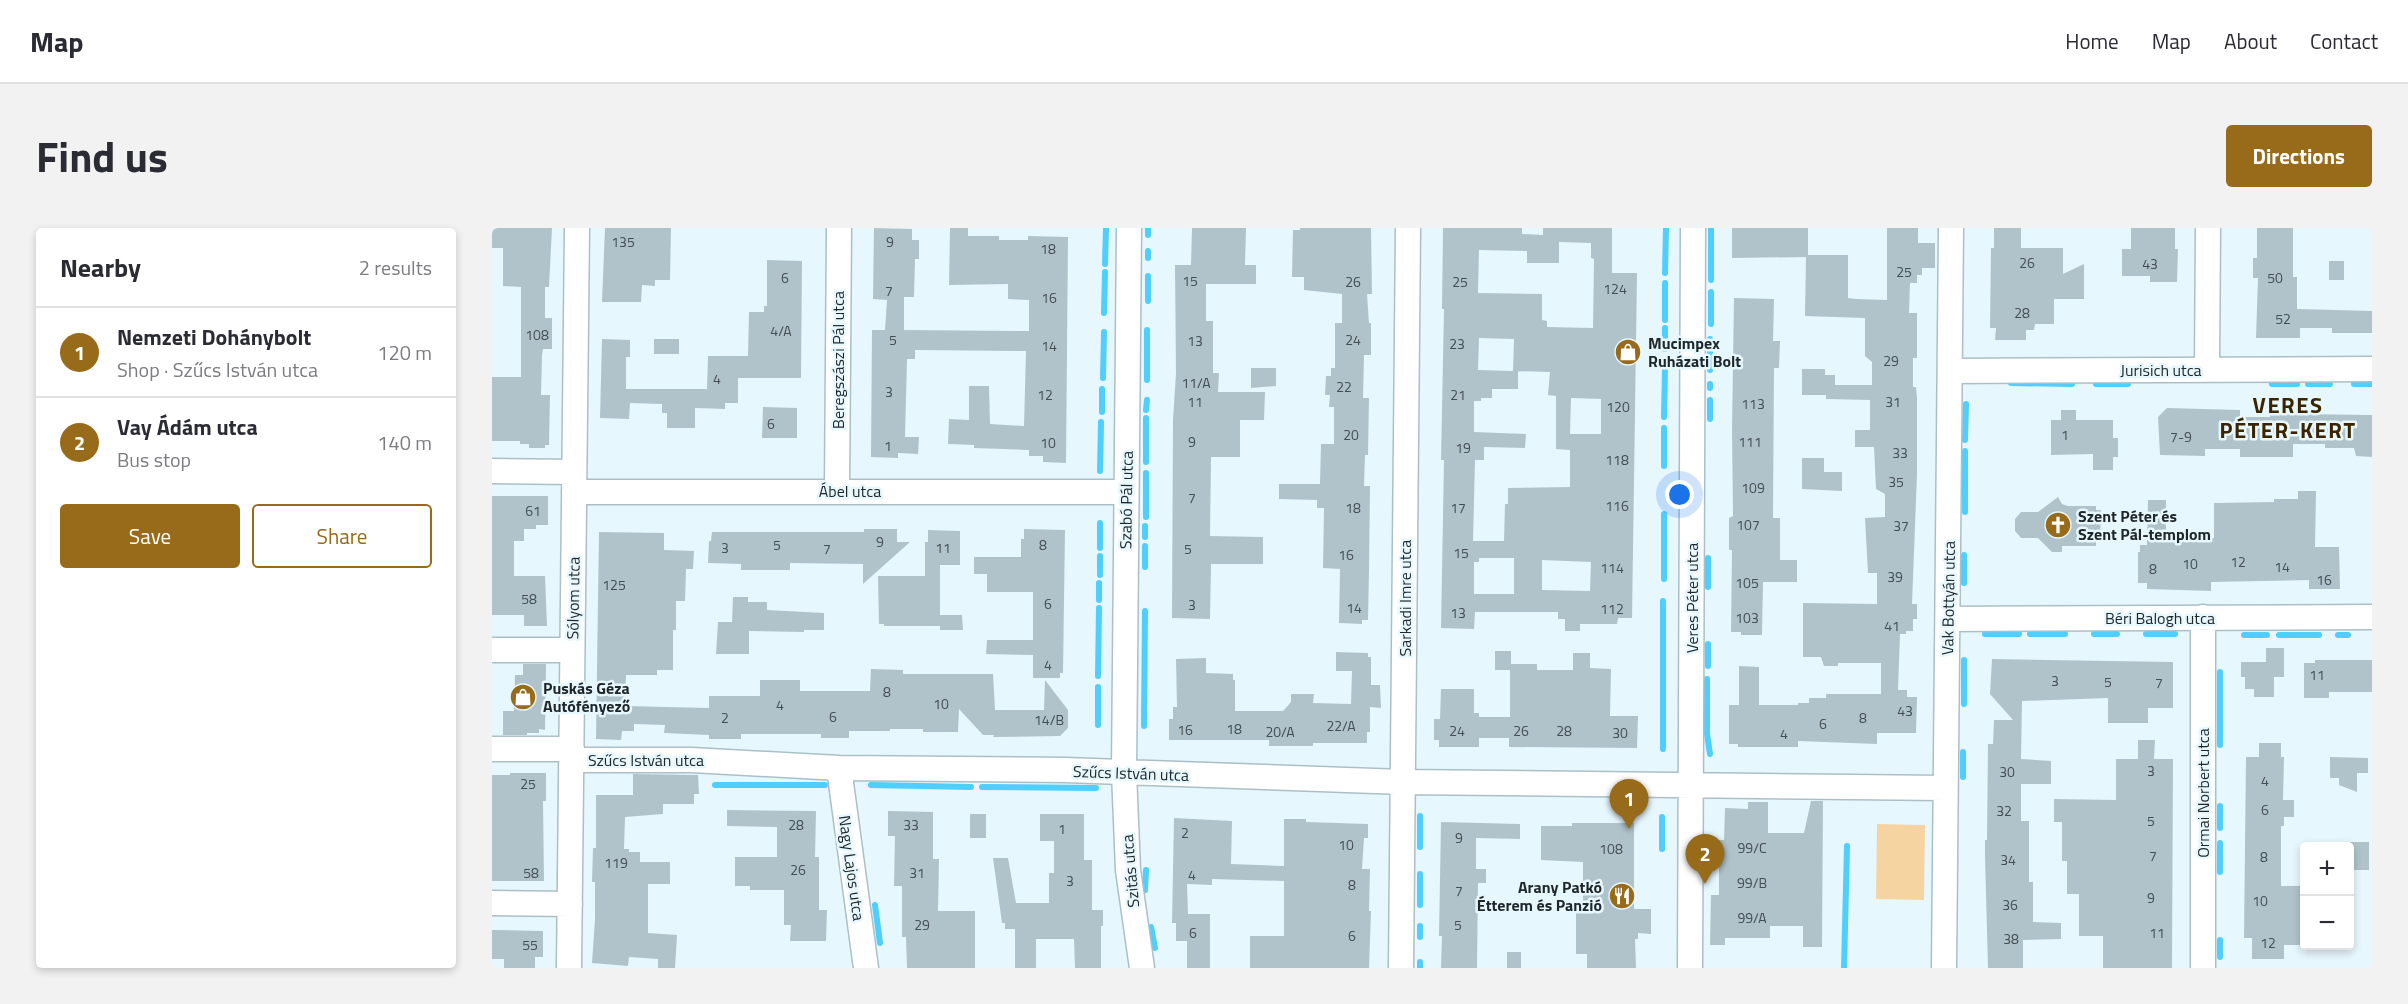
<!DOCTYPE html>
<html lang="en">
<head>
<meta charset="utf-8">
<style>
	body { margin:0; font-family:"Titillium Web",sans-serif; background:#f2f2f3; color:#2b2b33 }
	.controls { position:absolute; right:18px; bottom:18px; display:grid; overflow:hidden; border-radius:6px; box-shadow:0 3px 9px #0003 }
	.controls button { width:54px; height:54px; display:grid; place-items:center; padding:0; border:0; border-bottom:2px solid #e1e1e2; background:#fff; color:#2b2b33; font:30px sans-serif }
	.you { position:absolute; left:1188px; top:267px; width:21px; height:21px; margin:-15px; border:4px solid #fff; border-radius:50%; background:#1a73e8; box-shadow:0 0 0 9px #1a73e833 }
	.badge { display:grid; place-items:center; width:39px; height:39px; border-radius:50%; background:#976b19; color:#fff; font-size:20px; font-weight:700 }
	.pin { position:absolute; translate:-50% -50px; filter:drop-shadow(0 2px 3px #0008) }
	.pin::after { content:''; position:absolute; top:32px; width:21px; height:18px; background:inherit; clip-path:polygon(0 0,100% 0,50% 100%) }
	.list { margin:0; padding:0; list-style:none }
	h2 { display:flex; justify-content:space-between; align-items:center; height:78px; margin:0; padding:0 24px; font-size:26px }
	h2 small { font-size:20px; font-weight:400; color:#7c7c81 }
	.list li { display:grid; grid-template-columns:39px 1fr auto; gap:18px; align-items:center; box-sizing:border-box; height:90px; padding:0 24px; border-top:2px solid #e1e1e2 }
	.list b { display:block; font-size:22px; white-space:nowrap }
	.list p { margin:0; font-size:20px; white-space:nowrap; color:#7c7c81 }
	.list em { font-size:20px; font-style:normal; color:#7c7c81 }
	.actions { display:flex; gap:12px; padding:18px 24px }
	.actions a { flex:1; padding:14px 0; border:2px solid #976b19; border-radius:6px; text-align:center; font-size:21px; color:#976b19 }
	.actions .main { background:#976b19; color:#fff }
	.map { position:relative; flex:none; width:1880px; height:740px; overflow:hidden; border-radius:6px }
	header { display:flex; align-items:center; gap:36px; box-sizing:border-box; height:84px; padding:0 30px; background:#fff; border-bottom:2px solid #e1e1e2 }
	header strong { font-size:28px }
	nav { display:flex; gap:33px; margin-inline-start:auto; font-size:21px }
	.intro { display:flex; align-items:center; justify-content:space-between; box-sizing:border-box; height:144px; padding:0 36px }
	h1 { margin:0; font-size:42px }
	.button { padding:15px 27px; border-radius:6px; background:#976b19; color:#fff; font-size:21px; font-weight:700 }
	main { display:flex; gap:36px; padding:0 36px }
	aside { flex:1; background:#fff; border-radius:6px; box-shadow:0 3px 9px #0003 }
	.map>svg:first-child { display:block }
	.green { fill:#f6d4a1 }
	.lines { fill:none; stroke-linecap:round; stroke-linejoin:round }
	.stream { stroke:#50cefc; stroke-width:6 }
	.building { fill:#b0c3cb; fill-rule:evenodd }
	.minor-casing { stroke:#acbfc7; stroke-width:27 }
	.minor { stroke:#fff; stroke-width:24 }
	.labels { text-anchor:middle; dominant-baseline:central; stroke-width:5; stroke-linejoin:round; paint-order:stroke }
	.number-label { font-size:14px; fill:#434e52 }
	.poi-label { font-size:16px; font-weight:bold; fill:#1f272a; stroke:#e7f7fe; text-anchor:start }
	.street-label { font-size:16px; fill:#1f272a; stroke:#e7f7fe }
	.district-label { font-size:22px; font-weight:bold; letter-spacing:1.5px; fill:#3a2500; stroke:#e7f7fe }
</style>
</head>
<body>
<header>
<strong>Map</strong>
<nav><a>Home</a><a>Map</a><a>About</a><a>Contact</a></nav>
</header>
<div class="intro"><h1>Find us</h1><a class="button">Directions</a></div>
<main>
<aside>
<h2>Nearby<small>2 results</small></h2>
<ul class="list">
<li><span class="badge">1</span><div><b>Nemzeti Dohánybolt</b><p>Shop · Szűcs István utca</p></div><em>120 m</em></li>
<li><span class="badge">2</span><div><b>Vay Ádám utca</b><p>Bus stop</p></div><em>140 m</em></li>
</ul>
<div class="actions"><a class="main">Save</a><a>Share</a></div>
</aside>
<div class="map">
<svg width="1880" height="740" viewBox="0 0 1880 740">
	<rect width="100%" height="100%" fill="#e7f7fe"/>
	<!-- green -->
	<path class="green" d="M1385,596L1433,597L1432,672L1384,671Z"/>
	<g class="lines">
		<!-- stream -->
		<path class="stream" d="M656,7V0
			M656,23V30
			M613,36L614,0
			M1173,45L1174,0
			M1219,52V0
			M656,73V48
			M612,85L613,44
			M1173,92V55
			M1219,96V64
			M1173,121V100
			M1218,142V111
			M611,150L612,104
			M655,152V102
			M1519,155L1580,156
			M1604,156H1636
			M1780,156H1805
			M1816,156H1838
			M1862,156H1879
			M1218,160V156
			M654,182L655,172
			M610,184V161
			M1172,189L1173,140
			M1218,191V172
			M1473,212L1474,176
			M654,234V190
			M1172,238V200
			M608,243L609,194
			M1473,284V223
			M654,289V245
			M653,298V309
			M608,320V295
			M653,339V318
			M608,347V328
			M1172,351V286
			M1472,355V327
			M1216,359V330
			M607,372V355
			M1493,406H1527
			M1538,406H1573
			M1602,406H1625
			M1654,406H1683
			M1752,407H1775
			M1787,407H1827
			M1846,407H1856
			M1216,438V416
			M1728,444V517
			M606,448L607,380
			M1215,451V506L1218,526
			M1472,476V432
			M606,497V459
			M652,498L653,383
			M1171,521V373
			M1471,549V524
			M223,557H333
			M379,557L479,559
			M490,559L604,560
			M1728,578V600
			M928,588V619
			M1170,589V621
			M1728,615V644
			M928,646V677
			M653,662L654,642
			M383,677L388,715
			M928,698V709
			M659,699L663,720
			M1728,712V729
			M928,734V740
			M1352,740L1355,618"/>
	</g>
	<!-- building -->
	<path class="building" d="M0,0H60L57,59H53V90H60V121H51L50,127L49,167H58L57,217H53V220H37V216H28V213H0V149H29V59L11,58V20H0Z
		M113,0H179L178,52H163V58L150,57L149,74H110Z
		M382,0L420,1V12H427V31H423L422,69H412V102L537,103V72L516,71V56L457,57L458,0H476V8H507V12H536V8L576,9L574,235L551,234V228H537V222L482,220V217L456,216L457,191L477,192V158H497L498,196L532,198L534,123L423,122V131H415L413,209H427L426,226L406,225V230L379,229L380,102H393L395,72L381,71Z
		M700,0H754L753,37H764V56H714V93H721V145H727L726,164H773L772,192H748V229H719L718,308L771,309V336H719L718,391L680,390L681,192L684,145L683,37H699Z
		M808,0H879L880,66H875L877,95H879V127H872L871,170H877L876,227H873L872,258H878L877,342L876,392H870V396L847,395L848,341L831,340L832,280H825V272L787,271V256H828L829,216H842V179H837L838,167H833L834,148H839V140H843V95H850V66L812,62V49H800L801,2H808Z
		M951,0H1030V6L1051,7V0H1120V45H1145L1140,390H1126L1125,396H1088V403H1073V391H1066V384H983L982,401L949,400L952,232H949L952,81H950ZM1067,14L1099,15V30L1102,31L1101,100L1055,99V93L1050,92V66L986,65L987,22L1035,23V35H1067ZM987,110L1022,111L1021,143L986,142ZM1023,143L1058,144L1056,167L1064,168V221L1078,222V259L1016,260V276H1013L1012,313H981L983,232H992V219L1033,220L1034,206L982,204V173H989V170H1000V161H1026V143ZM1079,170L1109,171V206H1078ZM987,330H1022V366H982V334H987ZM1050,332L1099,334L1098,363L1050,362Z
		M1240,0H1316V27H1356V70L1364,71L1395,72V0H1426V15H1443V40H1430V47H1425V55H1418L1417,85H1425V130H1421V159H1424L1425,170V246L1420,376H1425V391H1421V403H1414V406H1408L1406,462H1415V469H1425L1424,505H1385V516L1306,513V519H1246V516H1237V477H1247V438L1267,439V477H1306V475H1317V470H1334V466H1389V435H1346V438H1332L1329,429H1311V375L1385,376V345H1376L1373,290L1393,289V266L1384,261L1382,219H1363V202H1378V172L1334,171V167H1310V141H1333V147H1343V157H1380V134L1373,128V90L1313,88L1314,29L1240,30Z
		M1502,0H1529V20H1571V46L1592,36V71H1562V96H1543L1542,102H1534V112H1503L1504,100H1498L1499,20H1502Z
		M1639,0H1683V21H1686L1685,54H1658V48H1630V21H1639Z
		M1765,0H1801V49H1805V81L1880,83V105H1840V100H1808V110H1764L1766,50H1761V30H1765Z
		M275,32L310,33L309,150H246V175H233V181L203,180V200H175V185H170V176L138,175L137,191L108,190L110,111L138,112V129H134V161H215L216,128H256L257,84H272V78H275Z
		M1837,33H1852V52H1837Z
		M1242,70L1282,71L1281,113H1288L1287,140H1282L1281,290H1288V332H1305V354H1271L1270,407H1249V404H1239L1240,322H1237V290L1241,288L1240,201Z
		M162,111H187V126H162Z
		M759,140H784V158L759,160Z
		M271,179L305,180V210H270Z
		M1675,180L1748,182V189H1778V183H1804V186L1880,187V229L1864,228L1862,220H1833V216H1801V229H1748V221H1713V228L1668,227L1666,189Z
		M1569,182H1584V192H1621V210H1626V229H1621V242H1601V226L1559,227V192H1569Z
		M1310,230H1332V244H1350V263L1310,261Z
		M1806,263H1824L1823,319H1847L1848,361H1817V352L1719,354V363L1655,361V355H1646V324H1648V317H1655L1656,272H1674V310H1722V275L1782,274V271H1806Z
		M0,268H56V297H44V301H32V313H22V348H53L55,398H32V387H0Z
		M1566,269L1570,276L1576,278H1604V282H1609L1608,313H1604V318H1570V324H1560L1546,310H1529L1523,303V291L1529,284H1546Z
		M372,301H405V314H418L371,356V336L298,335V342H249V336L216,335L217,313H219L220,304H372Z
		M532,301L573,302L571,445H568V450H541V427L494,426L495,412H541V364H495V346H482V329H529V311H532Z
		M436,302L468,303V337H448V398H392V396H387L386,348H433V314H436Z
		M107,304L172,305V322L202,323L201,341H194L193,373H184V402H181V442H165V447H134L133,478L217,480V468H268V452H308V463H378L379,441L411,442V446H501L503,482H552L553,452L576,482V500L568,508L501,509L502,507H491L467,481L466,504H431V501H398V503H357V510H329V506H249V511H217V507L172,505L173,497L142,496V503H130L129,512L104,511Z
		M241,369H256V374H275V382L332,385V402H312V404L257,403V426H224L226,394H240Z
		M448,387H470L471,402H448Z
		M1774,420H1792V449H1782V469H1762V461H1753V449H1749V434H1774Z
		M1003,423H1019V436H1045V442H1081V425H1098V440L1119,441L1118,488H1146L1145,520L1017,519V510H987V519H947V512H942V491H948L949,461H982V485H987V489H1018V442H1003Z
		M844,424L876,425V429H879V457H888L889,480L878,479V504H875V515H821V518H777V512H677V491H681V479H685L684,431L714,430V445L741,446V452H743V483H791L799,474V466H822L821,475L859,476L860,443H844Z
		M1500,431L1681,434V480H1656V495H1616V470L1530,473L1529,531L1559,533V556H1529V593H1537V654H1541V694L1569,695V711L1531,712V740H1496L1493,628V612H1495L1496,516H1501L1502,492H1521L1498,466Z
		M1823,432H1880V464H1837V470H1812V435H1823Z
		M31,436H54L53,502L47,501V505H35V507H11V483H22L23,447H31Z
		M1646,512H1663L1662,531H1681L1680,740H1611V708H1587V666H1575V633H1570V594H1562V571L1624,572V531H1646Z
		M1767,515H1789V529H1792L1791,572H1802V589H1792V598H1789V658H1812V717H1792V731H1760V710H1752L1754,529H1767Z
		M1838,529L1876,530V545H1865V564L1847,557V550H1838Z
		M18,545H54V573H51L52,653H0V547H18Z
		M141,546L206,547L207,566H202V576H171V586L133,589L132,621H137V624H148V634H178V656H156V705L185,707L183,740H166V731L137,729L136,738L100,735L103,691V654H100L101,620H104V567H141Z
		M1319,573H1331L1330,719H1311V698H1278V710H1233V717H1218L1219,667H1227V612H1232L1233,580L1256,581V574H1276V605H1312Z
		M235,582L324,583L323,629H327V682H335L334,713H298L299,697H292V662H258V658H243V629H285V599L235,598Z
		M396,583L441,584V631H447L446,683H483V740H415L414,709H410V658H402L403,608H396Z
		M478,586H494V610H478Z
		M548,586H592V632H600V682H611V698H609V740H583L582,711H544V740H523V701H513V695H510L501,630H516L524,675H557V645H562V613H548Z
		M682,590L740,593L739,636L792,638V591H814V594L876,596V610H872L870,641H878L877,683H879L877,740H758V708H792V653L720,651V657L695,656L696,686H718V740H695V713H684V695H680Z
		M949,594L1028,596V611L984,610V641H994V655H986L985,740H949L950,708H947Z
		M1080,595H1142V681H1159V706L1146,705V711H1143L1144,740H1095V726H1084V679H1091V634L1049,632V598H1080Z
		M1857,614H1877V642H1857Z
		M0,702L51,703V729H43V740H12V731H0Z
		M1015,724H1029V740H1015Z"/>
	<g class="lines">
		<defs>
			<path id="minor" d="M637,0L632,545L636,642L650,740
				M1715,141L1716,0
				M1458,143L1880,141
				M0,243L82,244
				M345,263L347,0
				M82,264H634
				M1456,391L1880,389
				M0,422H80
				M0,521H80
				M80,532H200L347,540L573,542L911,554L1453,560
				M347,540L374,740
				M0,675L78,676
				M77,740L85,0
				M909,740L916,0
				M1198,740L1201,0
				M1452,740L1459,0
				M1711,740V389"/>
		</defs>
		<!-- minor casing -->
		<use href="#minor" class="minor-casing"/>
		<!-- minor -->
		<use href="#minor" class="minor"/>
	</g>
	<!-- icons -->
	<defs>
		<symbol id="shop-disc" viewBox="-11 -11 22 22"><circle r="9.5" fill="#976b19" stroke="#e7f7fe"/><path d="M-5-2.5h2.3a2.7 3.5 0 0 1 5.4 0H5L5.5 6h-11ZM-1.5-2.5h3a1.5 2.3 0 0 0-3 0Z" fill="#fff"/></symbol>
		<symbol id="church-disc" viewBox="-11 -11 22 22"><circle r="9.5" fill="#976b19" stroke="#e7f7fe"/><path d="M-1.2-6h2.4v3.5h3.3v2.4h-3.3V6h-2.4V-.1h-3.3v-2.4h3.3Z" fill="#fff"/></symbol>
		<symbol id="restaurant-disc" viewBox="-11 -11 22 22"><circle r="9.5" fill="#976b19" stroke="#e7f7fe"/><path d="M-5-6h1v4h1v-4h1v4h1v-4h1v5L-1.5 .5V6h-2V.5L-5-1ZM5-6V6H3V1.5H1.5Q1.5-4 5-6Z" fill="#fff"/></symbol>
	</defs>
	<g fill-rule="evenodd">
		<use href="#shop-disc" x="1121" y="109" width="30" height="30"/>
		<use href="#church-disc" x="1551" y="282" width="30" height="30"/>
		<use href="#shop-disc" x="16" y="454" width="30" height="30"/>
		<use href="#restaurant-disc" x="1115" y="653" width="30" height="30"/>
	</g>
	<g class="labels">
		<!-- number labels -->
		<g class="number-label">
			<text x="131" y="13">135</text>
			<text x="398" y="13">9</text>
			<text x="556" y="20">18</text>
			<text x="1535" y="34">26</text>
			<text x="1658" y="35">43</text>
			<text x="1412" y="43">25</text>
			<text x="293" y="49">6</text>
			<text x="1783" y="49">50</text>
			<text x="698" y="52">15</text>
			<text x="861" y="53">26</text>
			<text x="968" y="53">25</text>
			<text x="1123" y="60">124</text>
			<text x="397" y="62">7</text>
			<text x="557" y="69">16</text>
			<text x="1530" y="84">28</text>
			<text x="1791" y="90">52</text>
			<text x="289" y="102">4/A</text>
			<text x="45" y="106">108</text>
			<text x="401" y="111">5</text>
			<text x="861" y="111">24</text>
			<text x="703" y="112">13</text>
			<text x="965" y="115">23</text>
			<text x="557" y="117">14</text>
			<text x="1399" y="132">29</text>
			<text x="225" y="150">4</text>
			<text x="704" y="154">11/A</text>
			<text x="852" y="158">22</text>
			<text x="397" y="163">3</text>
			<text x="553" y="166">12</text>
			<text x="966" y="166">21</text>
			<text x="703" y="173">11</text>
			<text x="1401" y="173">31</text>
			<text x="1261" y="175">113</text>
			<text x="1126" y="178">120</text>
			<text x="279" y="195">6</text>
			<text x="859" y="206">20</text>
			<text x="1573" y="206">1</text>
			<text x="1689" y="208">7-9</text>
			<text x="700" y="213">9</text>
			<text x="1258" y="213">111</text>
			<text x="556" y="214">10</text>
			<text x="396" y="217">1</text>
			<text x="971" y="219">19</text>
			<text x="1408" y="224">33</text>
			<text x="1125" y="231">118</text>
			<text x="1404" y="253">35</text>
			<text x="1261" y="259">109</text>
			<text x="700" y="269">7</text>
			<text x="1125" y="277">116</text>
			<text x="861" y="279">18</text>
			<text x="966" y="279">17</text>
			<text x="41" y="282">61</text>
			<text x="1256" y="296">107</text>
			<text x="1409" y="297">37</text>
			<text x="388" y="313">9</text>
			<text x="285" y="316">5</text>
			<text x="551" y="316">8</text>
			<text x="233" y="319">3</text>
			<text x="451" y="319">11</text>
			<text x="335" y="320">7</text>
			<text x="696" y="320">5</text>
			<text x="969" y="324">15</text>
			<text x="854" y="326">16</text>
			<text x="1746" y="333">12</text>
			<text x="1698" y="335">10</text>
			<text x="1790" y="338">14</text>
			<text x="1120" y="339">114</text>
			<text x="1661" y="340">8</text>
			<text x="1403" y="348">39</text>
			<text x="1832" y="351">16</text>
			<text x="1255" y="354">105</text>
			<text x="122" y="356">125</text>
			<text x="37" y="370">58</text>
			<text x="556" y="375">6</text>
			<text x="700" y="376">3</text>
			<text x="862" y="379">14</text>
			<text x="1120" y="380">112</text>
			<text x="966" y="384">13</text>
			<text x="1255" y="389">103</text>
			<text x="1400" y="397">41</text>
			<text x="556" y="436">4</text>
			<text x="1825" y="446">11</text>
			<text x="1563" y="452">3</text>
			<text x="1616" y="453">5</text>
			<text x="1667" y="454">7</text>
			<text x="395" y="463">8</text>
			<text x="449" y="475">10</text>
			<text x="288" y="476">4</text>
			<text x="1413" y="482">43</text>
			<text x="341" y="488">6</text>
			<text x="233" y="489">2</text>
			<text x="1371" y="489">8</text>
			<text x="557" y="491">14/B</text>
			<text x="1331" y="495">6</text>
			<text x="849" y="497">22/A</text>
			<text x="742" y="500">18</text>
			<text x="693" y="501">16</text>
			<text x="965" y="502">24</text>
			<text x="1029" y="502">26</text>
			<text x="1072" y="502">28</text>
			<text x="788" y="503">20/A</text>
			<text x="1128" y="504">30</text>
			<text x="1292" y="505">4</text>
			<text x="1659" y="542">3</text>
			<text x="1515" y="543">30</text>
			<text x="1773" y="552">4</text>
			<text x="36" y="555">25</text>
			<text x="1773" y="581">6</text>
			<text x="1512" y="582">32</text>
			<text x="1659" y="592">5</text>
			<text x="304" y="596">28</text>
			<text x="419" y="596">33</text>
			<text x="570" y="600">1</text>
			<text x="693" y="604">2</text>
			<text x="967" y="609">9</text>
			<text x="854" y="616">10</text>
			<text x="1260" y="619">99/C</text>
			<text x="1119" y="620">108</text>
			<text x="1661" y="627">7</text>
			<text x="1772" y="628">8</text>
			<text x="1516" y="631">34</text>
			<text x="124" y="634">119</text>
			<text x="306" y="641">26</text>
			<text x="39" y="644">58</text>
			<text x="425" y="644">31</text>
			<text x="700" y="646">4</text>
			<text x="578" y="652">3</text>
			<text x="1260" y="654">99/B</text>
			<text x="860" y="656">8</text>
			<text x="967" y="662">7</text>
			<text x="1659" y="669">9</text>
			<text x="1768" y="672">10</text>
			<text x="1518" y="676">36</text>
			<text x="1260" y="689">99/A</text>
			<text x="430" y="696">29</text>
			<text x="966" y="696">5</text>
			<text x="701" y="704">6</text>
			<text x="1665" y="704">11</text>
			<text x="860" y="707">6</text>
			<text x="1519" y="710">38</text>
			<text x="1776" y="714">12</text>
			<text x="38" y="716">55</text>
		</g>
		<!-- poi labels -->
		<g class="poi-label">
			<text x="1156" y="115">Mucimpex<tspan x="1156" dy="18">Ruházati Bolt</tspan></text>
			<text x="1586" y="288">Szent Péter és<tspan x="1586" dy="18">Szent Pál-templom</tspan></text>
			<text x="51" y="460">Puskás Géza<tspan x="51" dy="18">Autófényező</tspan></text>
			<text x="1110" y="659" text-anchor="end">Arany Patkó<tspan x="1110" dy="18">Étterem és Panzió</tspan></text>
		</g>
		<!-- street labels -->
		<g class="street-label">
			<text transform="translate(346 132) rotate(-90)">Beregszászi Pál utca</text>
			<text x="1669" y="142">Jurisich utca</text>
			<text x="358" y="263">Ábel utca</text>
			<text transform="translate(634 272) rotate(-89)">Szabó Pál utca</text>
			<text transform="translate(81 370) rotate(-89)">Sólyom utca</text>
			<text transform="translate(913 370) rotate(-90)">Sarkadi Imre utca</text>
			<text transform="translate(1200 370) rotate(-90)">Veres Péter utca</text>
			<text transform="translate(1456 370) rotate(-89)">Vak Bottyán utca</text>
			<text x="1668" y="390">Béri Balogh utca</text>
			<text x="154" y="532">Szűcs István utca</text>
			<text transform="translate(639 545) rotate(2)">Szűcs István utca</text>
			<text transform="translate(1711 565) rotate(-90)">Ormai Norbert utca</text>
			<text transform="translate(360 640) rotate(82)">Nagy Lajos utca</text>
			<text transform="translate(638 643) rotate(-95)">Szitás utca</text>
		</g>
		<!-- district labels -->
		<g class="district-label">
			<text x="1796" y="177">VERES<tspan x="1796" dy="25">PÉTER-KERT</tspan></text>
		</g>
	</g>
</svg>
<div class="controls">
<button>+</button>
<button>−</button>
</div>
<div class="you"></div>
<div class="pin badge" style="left:1137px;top:601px">1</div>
<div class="pin badge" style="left:1213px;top:656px">2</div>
</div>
</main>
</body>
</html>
